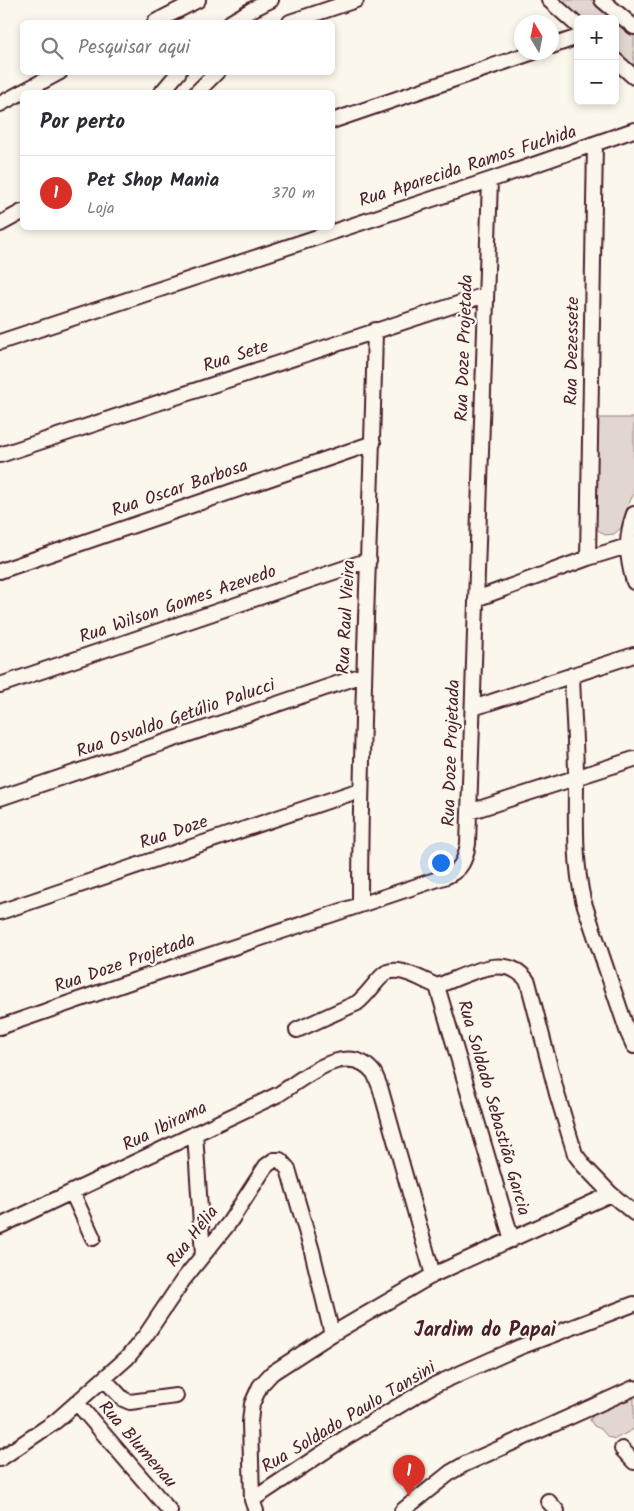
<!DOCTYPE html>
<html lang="pt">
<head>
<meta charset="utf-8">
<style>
	body { margin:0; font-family:Kalam,sans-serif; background:#f2f2f3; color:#2b2b33 }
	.controls { position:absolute; right:15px; top:15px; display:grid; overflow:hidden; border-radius:8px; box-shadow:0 2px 8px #0003 }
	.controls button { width:45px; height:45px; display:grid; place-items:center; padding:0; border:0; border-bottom:1px solid #e1e1e2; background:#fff; color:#2b2b33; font:25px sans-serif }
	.compass { position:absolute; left:514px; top:15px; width:45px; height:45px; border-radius:50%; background:#fff; box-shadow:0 2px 8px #0003; rotate:350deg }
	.you { position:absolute; left:440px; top:862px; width:18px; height:18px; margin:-12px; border:4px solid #fff; border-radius:50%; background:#1a73e8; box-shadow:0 0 0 8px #1a73e833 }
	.badge { display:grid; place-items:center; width:32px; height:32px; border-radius:50%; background:#d93025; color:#fff; font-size:16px; font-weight:700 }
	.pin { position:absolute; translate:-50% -41px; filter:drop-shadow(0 1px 2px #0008) }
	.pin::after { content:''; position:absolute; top:26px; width:18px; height:15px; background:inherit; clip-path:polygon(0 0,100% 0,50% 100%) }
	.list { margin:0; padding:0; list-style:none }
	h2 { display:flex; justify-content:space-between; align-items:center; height:65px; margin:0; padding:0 20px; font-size:21px }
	h2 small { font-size:16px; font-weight:400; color:#7c7c81 }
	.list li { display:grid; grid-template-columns:32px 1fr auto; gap:15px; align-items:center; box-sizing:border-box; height:75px; padding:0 20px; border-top:1px solid #e1e1e2 }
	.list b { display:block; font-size:19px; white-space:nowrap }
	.list p { margin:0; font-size:16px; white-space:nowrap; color:#7c7c81 }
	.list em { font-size:16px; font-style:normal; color:#7c7c81 }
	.icon { flex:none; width:28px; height:28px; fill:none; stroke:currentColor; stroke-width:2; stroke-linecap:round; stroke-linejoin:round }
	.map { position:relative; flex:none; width:634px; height:1511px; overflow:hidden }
	.search { position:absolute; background:#fff; box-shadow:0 2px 8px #0003; left:20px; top:20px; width:315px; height:55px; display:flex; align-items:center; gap:12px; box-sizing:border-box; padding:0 18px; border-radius:8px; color:#7c7c81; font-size:19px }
	.panel { position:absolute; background:#fff; box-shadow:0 2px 8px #0003; left:20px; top:90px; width:315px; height:140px; border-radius:8px }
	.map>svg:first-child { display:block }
	.green { fill:#e2d7d0; stroke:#967b7e }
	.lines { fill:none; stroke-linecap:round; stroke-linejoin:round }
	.minor-casing { stroke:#4a1f2b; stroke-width:18 }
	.minor { stroke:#fbf7ec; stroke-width:14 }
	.labels { text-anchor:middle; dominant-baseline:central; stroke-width:4.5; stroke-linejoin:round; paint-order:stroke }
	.street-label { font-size:18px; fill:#4a1f2b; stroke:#fbf7ec }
	.quarter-label { font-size:20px; font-weight:bold; fill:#4a1f2b; stroke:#fbf7ec }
</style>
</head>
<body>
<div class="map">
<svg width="634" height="1511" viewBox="0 0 634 1511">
	<rect width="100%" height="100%" fill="#fbf7ec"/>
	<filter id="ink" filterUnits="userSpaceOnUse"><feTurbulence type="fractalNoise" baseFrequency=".02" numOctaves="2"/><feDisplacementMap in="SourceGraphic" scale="10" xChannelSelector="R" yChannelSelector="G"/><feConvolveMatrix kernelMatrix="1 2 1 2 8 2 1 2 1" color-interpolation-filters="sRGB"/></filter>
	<g filter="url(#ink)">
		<!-- green -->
		<path class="green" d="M559,0H596L634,33V66L615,49V19H580Z
			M598,418H634V493L627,508L621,528L614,534L605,535L598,530L593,518Z
			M634,1398V1429L615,1439L608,1437L601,1429L594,1426L590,1420L594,1414Z"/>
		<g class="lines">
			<defs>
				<path id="minor" d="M549,0L578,26
					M602,0L634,27
					M155,22L198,0
					M231,22L253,9L271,0
					M290,22L356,0
					M552,46L578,37
					M615,60L634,77
					M162,92L179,72
					M197,92L217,72
					M0,104L60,72
					M332,121L534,52
					M0,224L22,212
					M0,342L490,180L634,130
					M0,455L485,295
					M634,514C625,538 627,558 634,582
					M588,558L595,144
					M0,571L373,443
					M476,599L588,558L634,544
					M572,675C573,710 576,744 576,778C576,819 574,860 583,900L628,1033L634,1046
					M0,685L369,560
					M473,708L634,655
					M0,798L363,675
					M469,812L634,759
					M360,905C360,713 371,522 375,330
					M0,912L360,790
					M437,986L512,1240
					M0,1027L150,975L447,876C462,869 465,860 468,844L490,180
					M297,1030L357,1003C367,995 373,985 382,976C395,962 422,980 437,986C465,976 507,950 528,982L557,1094L575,1154L584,1166L611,1194L634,1213
					M195,1133L203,1255
					M72,1192L93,1238
					M0,1226L279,1094C304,1078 348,1039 374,1073C376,1077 378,1082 380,1087L433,1275
					M104,1379L123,1399L130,1402L176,1396
					M77,1403L170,1511
					M622,1449L634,1462
					M0,1459L56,1421L127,1358L146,1335L183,1280L229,1223L266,1166L274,1160H280L288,1169L312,1251L332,1334
					M252,1500L345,1438L432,1386L520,1347L634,1304
					M548,1501L557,1511
					M256,1511L252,1500L250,1422L252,1404L260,1386L272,1373L332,1334L433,1275L611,1194
					M402,1511L451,1472L465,1464L634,1388"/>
			</defs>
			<!-- minor casing -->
			<use href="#minor" class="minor-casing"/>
			<!-- minor -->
			<use href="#minor" class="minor"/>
		</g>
	</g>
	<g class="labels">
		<!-- street labels -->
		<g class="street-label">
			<text transform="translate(468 167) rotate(-18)">Rua Aparecida Ramos Fuchida</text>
			<text transform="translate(465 348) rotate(-88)">Rua Doze Projetada</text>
			<text transform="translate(573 351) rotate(-89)">Rua Dezessete</text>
			<text transform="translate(236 357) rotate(-18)">Rua Sete</text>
			<text transform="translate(180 489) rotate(-19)">Rua Oscar Barbosa</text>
			<text transform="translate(178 605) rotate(-19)">Rua Wilson Gomes Azevedo</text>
			<text transform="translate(347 617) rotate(-87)">Rua Raul Vieira</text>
			<text transform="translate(176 719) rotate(-19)">Rua Osvaldo Getúlio Palucci</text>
			<text transform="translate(452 753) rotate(-88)">Rua Doze Projetada</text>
			<text transform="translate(174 833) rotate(-19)">Rua Doze</text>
			<text transform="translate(125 964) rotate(-19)">Rua Doze Projetada</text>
			<text transform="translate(493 1108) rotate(74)">Rua Soldado Sebastião Garcia</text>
			<text transform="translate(165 1127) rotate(-26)">Rua Ibirama</text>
			<text transform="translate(193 1237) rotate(-52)">Rua Hélia</text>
			<text transform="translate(349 1418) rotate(-31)">Rua Soldado Paulo Tansini</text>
			<text transform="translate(137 1445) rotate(49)">Rua Blumenau</text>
		</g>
		<!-- quarter labels -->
		<g class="quarter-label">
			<text x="485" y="1331">Jardim do Papai</text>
		</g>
	</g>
</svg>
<div class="controls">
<button>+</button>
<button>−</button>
</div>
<svg class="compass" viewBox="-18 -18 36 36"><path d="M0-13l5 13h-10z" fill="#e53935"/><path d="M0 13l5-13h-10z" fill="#7c7c81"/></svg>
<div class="you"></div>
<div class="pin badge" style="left:409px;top:1496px">1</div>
<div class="search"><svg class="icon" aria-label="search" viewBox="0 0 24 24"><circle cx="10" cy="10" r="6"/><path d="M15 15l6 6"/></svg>Pesquisar aqui</div>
<section class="panel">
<h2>Por perto<small></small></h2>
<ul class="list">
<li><span class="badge">1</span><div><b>Pet Shop Mania</b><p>Loja</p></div><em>370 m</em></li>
</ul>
</section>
</div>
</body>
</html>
